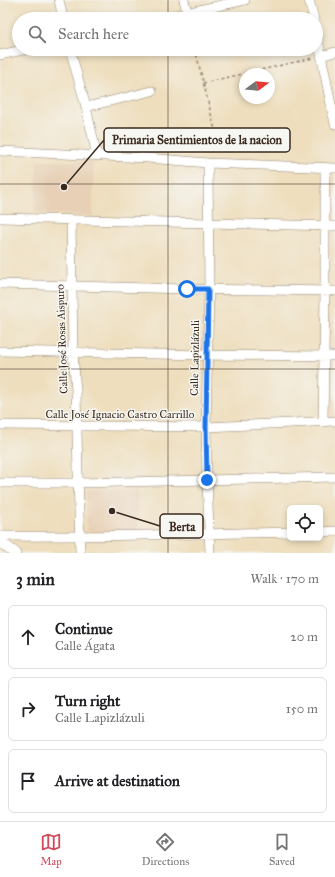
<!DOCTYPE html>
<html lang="en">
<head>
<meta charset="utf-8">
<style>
	body { margin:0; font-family:"IM FELL Great Primer",serif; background:#f2f2f2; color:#202124 }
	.controls { position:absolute; right:12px; bottom:12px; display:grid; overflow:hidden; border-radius:6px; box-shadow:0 2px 6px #0003 }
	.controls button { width:36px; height:36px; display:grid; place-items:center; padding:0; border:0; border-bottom:1px solid #e0e0e0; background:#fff; color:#202124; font:20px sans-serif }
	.compass { position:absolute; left:239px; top:68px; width:36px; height:36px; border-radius:50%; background:#fff; box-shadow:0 2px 6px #0003; rotate:74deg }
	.stop { position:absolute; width:12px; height:12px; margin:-9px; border:3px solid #1a73e8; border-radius:50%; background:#fff }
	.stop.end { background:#1a73e8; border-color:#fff; box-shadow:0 1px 4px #0008 }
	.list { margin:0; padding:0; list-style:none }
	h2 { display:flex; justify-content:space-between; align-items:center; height:52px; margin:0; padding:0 16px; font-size:17px }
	h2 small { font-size:13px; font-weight:400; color:#757577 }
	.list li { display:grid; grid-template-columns:26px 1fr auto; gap:12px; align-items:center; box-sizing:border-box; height:64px; margin:0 8px 8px; padding:0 8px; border:1px solid #e0e0e0; border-radius:6px }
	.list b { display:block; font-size:15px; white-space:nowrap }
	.list p { margin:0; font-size:13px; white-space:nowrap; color:#757577 }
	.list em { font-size:13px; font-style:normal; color:#757577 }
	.icon { flex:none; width:22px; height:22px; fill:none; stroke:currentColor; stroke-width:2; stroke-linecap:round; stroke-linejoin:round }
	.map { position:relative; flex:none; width:335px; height:553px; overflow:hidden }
	.search { position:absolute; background:#fff; box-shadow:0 2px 6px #0003; left:12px; right:12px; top:12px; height:44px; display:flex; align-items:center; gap:10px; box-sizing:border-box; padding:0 14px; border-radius:22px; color:#757577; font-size:15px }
	.sheet { height:268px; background:#fff }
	nav { display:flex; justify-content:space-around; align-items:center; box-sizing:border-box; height:56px; border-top:1px solid #e0e0e0; background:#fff; font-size:11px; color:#757577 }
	nav a { display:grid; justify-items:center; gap:2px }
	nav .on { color:#d1495b }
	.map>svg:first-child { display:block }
	.built { fill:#e7d0b5 }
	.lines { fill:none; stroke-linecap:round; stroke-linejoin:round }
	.minor-casing { stroke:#94846e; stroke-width:10 }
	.tertiary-casing { stroke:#94846e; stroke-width:12 }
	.path { stroke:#94846e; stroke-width:1.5; stroke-dasharray:3 3; stroke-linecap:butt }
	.minor { stroke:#fff; stroke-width:9 }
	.tertiary { stroke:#fff; stroke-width:11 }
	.route { stroke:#1a73e8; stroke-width:5 }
	.grid { fill:none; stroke:#3b2a1e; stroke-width:1; stroke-opacity:0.55 }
	.labels { text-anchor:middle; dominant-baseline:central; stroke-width:3; stroke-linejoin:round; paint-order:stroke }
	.street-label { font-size:11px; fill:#3b2a1e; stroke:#f6f6f2 }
	.leader { fill:none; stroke:#3b2a1e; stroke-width:1.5 }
	.callout-dot { fill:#3b2a1e; stroke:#f6f6f2; stroke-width:1.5 }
	.callout { fill:#f6f6f2; stroke:#3b2a1e; stroke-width:1.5 }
	.callout-label { font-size:12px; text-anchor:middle; font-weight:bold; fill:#3b2a1e }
</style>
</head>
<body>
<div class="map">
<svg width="335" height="553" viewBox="0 0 335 553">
	<rect width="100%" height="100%" fill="#f6f6f2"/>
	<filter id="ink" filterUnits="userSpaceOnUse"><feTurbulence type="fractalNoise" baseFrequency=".025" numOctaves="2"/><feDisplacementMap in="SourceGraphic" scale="8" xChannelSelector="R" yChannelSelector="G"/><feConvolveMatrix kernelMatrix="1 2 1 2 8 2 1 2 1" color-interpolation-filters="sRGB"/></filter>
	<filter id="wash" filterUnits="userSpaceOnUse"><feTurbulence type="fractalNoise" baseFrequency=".012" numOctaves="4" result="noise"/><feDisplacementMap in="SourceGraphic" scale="16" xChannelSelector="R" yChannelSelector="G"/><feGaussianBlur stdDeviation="0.9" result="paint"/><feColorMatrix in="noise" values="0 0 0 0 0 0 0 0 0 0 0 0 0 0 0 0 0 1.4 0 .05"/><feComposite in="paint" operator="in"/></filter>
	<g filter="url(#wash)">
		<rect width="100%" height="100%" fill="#eedebd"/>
		<!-- built -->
		<path class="built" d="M37,161H93V216L35,213Z
			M137,490L138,531L87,532L86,491Z"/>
	</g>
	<g filter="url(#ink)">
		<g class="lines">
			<defs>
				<path id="minor" d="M59,0L63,19
					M184,0L187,12
					M309,0L314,19
					M158,19L245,0
					M316,30L335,124
					M70,49L86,107L97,156
					M0,55L27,49
					M321,56L335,52
					M86,107L152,91
					M0,151L148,158L208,163L335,168
					M208,163L209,289L206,427L207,480L210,553
					M0,218L335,226
					M71,220L73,353L76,391L80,553
					M0,284L187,289L335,291
					M0,351L207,355L335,356
					M323,422L325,291V168
					M0,425L206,427L335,421
					M0,483H78L335,477
					M320,532L335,531
					M0,536C97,537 193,534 290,532"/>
				<path id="tertiary" d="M0,542L15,553"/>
			</defs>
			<!-- minor casing -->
			<use href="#minor" class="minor-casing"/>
			<!-- tertiary casing -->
			<use href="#tertiary" class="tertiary-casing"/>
			<!-- path -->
			<path class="path" d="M195,49L215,130L210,154
				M203,83L313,58"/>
			<!-- minor -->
			<use href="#minor" class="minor"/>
			<!-- tertiary -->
			<use href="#tertiary" class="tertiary"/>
		</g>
	</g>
	<g class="lines" filter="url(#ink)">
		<!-- route -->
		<path class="route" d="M187,289H208L206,427L207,480"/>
	</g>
	<!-- grid -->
	<path class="grid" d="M168,0V19M168,49V553M0,184H335M0,369H335"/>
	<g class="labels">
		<!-- street labels -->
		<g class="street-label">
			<text transform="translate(62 339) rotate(-92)">Calle José Rosas Aispuro</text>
			<text transform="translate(195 358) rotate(-89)">Calle Lapizlázuli</text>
			<text x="120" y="414">Calle José Ignacio Castro Carrillo</text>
		</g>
	</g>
	<!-- callouts -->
	<path class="leader" d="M64 187L104 140M112 511L160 526"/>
	<g class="callout-dot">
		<circle cx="64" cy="187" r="4"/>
		<circle cx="112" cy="511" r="4"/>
	</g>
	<g class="callout">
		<rect x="104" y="128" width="186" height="24" rx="4"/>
		<rect x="160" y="514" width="43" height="24" rx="4"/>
	</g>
	<g class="callout-label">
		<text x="197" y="144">Primaria Sentimientos de la nacion</text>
		<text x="182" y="531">Berta</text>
	</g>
</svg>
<div class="controls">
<button><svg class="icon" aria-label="locate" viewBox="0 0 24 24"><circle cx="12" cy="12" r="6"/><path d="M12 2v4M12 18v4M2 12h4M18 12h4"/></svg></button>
</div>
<svg class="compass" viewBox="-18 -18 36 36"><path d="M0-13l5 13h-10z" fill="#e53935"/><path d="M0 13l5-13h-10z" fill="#757577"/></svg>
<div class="stop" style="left:187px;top:289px"></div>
<div class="stop end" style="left:207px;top:480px"></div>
<div class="search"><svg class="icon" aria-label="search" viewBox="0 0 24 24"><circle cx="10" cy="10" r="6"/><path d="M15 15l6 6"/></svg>Search here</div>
</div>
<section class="sheet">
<h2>3 min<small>Walk · 170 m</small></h2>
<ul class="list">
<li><svg class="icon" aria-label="ahead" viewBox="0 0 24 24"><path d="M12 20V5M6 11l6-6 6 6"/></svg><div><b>Continue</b><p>Calle Ágata</p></div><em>20 m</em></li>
<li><svg class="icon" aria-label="right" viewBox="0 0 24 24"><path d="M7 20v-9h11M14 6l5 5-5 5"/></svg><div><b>Turn right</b><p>Calle Lapizlázuli</p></div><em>150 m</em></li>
<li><svg class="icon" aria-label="arrive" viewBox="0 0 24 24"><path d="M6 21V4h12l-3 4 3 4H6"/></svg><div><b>Arrive at destination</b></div></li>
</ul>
</section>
<nav>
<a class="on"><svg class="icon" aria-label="map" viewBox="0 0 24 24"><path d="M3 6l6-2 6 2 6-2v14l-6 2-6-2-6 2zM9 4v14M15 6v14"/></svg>Map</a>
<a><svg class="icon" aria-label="directions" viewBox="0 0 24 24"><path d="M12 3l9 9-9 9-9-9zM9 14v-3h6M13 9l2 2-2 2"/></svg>Directions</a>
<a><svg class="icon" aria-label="saved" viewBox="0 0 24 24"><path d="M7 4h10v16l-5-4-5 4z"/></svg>Saved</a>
</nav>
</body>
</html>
